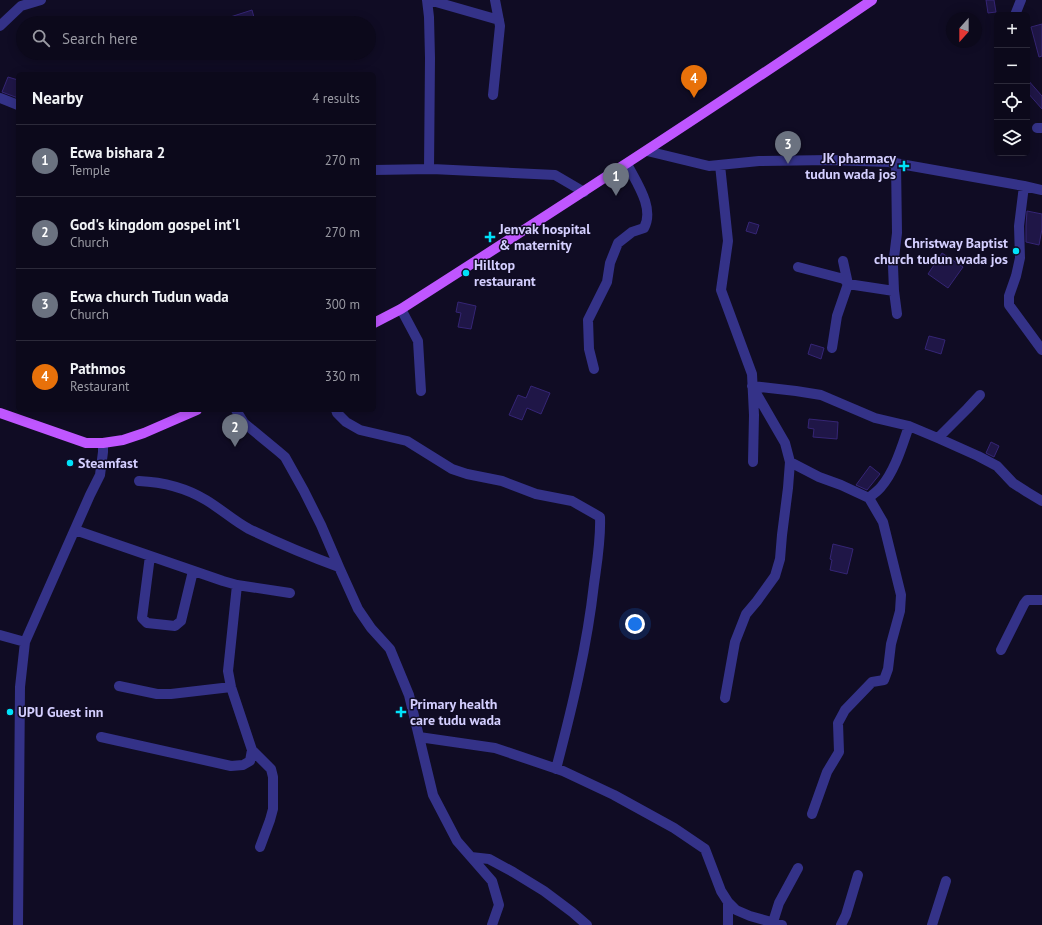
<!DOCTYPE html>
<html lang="en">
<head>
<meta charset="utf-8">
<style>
	body { margin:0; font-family:"PT Sans",sans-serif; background:#151224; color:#f1f3f6 }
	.controls { position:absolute; right:12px; top:12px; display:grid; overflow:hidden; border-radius:6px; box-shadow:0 2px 10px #0003 }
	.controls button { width:36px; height:36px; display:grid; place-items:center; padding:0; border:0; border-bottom:1px solid #2c2a3a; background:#0c091b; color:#f1f3f6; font:20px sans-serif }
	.compass { position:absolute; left:946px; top:12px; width:36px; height:36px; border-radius:50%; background:#0c091b; box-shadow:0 2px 10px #0003; rotate:201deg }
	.you { position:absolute; left:635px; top:624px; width:14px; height:14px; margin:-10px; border:3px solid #fff; border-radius:50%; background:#1a73e8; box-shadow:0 0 0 6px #1a73e833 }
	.badge { display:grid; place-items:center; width:26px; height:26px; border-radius:50%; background:#ea580c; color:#fff; font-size:13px; font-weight:700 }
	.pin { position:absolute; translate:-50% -33px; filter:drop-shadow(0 1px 2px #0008) }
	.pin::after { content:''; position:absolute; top:21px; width:14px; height:12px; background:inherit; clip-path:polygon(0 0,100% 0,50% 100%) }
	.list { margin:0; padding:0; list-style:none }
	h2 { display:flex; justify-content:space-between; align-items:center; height:52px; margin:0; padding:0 16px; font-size:17px }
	h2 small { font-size:13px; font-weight:400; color:#9a9aa3 }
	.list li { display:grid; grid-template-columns:26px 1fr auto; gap:12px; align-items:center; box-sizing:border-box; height:72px; padding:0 16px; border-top:1px solid #2c2a3a }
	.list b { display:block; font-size:15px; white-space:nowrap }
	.list p { margin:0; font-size:13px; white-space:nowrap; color:#9a9aa3 }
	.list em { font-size:13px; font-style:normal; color:#9a9aa3 }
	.icon { flex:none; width:22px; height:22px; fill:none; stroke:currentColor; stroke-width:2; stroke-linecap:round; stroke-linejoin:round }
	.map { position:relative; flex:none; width:1042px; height:925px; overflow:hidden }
	.search { position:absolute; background:#0c091b; box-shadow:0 2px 10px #0003; left:16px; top:16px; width:360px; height:44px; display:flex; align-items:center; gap:10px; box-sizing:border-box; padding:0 14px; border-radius:22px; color:#9a9aa3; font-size:15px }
	.panel { position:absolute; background:#0c091b; box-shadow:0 2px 10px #0003; left:16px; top:72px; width:360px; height:340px; border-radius:6px }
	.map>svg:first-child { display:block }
	.building { fill:#1f1647; stroke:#352575 }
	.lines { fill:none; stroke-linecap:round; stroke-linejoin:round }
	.minor { stroke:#343288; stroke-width:10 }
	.major { stroke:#bf56ff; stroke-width:10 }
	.poi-dot { fill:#00e2fa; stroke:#100c24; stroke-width:1.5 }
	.labels { text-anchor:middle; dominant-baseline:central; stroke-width:3; stroke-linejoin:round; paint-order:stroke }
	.poi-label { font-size:14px; font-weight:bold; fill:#d4cfff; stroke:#100c24; text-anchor:start }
</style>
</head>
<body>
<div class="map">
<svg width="1042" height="925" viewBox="0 0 1042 925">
	<rect width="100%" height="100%" fill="#100c24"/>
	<!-- building -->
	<path class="building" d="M986,0H994L996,12L988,13Z
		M252,10L255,21L248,23H218V21Z
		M1042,24V56L1039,57L1031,27Z
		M8,77L18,80V98L2,92Z
		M1027,79L1042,96V109L1027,92Z
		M1027,211L1042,214V229L1039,245L1026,242V226Z
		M749,222L759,225L756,234L746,231Z
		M942,253L963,267L948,288L928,274Z
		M458,302L476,306L471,329L458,327L461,313L456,312Z
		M929,336L945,340L941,354L925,349Z
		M811,344L824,348L821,359L808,354Z
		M531,386L550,393L541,414L527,408L522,420L509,415L518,395L526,398Z
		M809,419L838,422L837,439L813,437L814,429L808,428Z
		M991,442L999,446L994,457L986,453Z
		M870,466L880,474L867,490L856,485Z
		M833,544L853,549L847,574L830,570L832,560L830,559Z"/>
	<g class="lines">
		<!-- minor -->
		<path class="minor" d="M427,0L429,17L430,58L429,169
			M429,0L499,20
			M1015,15L1021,0
			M0,26L21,6L41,0
			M493,95L500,26L495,0
			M0,98L18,105
			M1037,128H1042
			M647,151L709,166L759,161L830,160L889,162L1024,186L1042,190
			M896,163L897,233L893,266L894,291L897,314
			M720,165L728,241L721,290L752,374L754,415L753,462
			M374,170L432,169L555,175L584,192
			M1024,186L1019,226L1020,258L1016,276L1009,296V305L1042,350
			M798,267L844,279L848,284L894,291
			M401,309L418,341L421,391
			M832,348L837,316L848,284L843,261
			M594,369L589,349L588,320L607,282L610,263L618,243L632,232L644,228C655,208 636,182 627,164
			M752,386L796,391L821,395L875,418L909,426L940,439L978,456L997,466L1013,483L1027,492L1042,501
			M236,410L244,423L278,451L285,457L304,491L321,525L339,567
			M336,410L337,413L346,422L360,430L407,441L452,469L467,474L502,481L536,494L572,501L600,517C601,540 597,562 594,584C587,647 572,708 556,769
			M938,438L967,409L980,395
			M790,462L819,477L841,485L869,498L883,522L901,595L900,611L891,644L888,669L884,680L872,682L845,710L838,723L839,752L827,772L812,814
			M139,481C162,482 186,488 206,500C221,509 234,521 249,529C278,543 309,556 339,567L358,609L371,628L390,649L409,695L433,795L457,841L492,881L499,905L492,925
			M869,498C873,494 878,491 881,487C895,471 902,446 909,426
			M75,530L223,581L237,585L290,593
			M150,556L142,618L147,623L175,626L181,621L193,571
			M0,635L25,642
			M1001,650L1024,604L1027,600H1042
			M119,686L157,694H171L231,687
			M725,698L735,642L746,614L757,601L775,576L780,559L782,535L788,488L790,462L785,443L752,386
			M101,737L231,766L243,765L250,761L252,750L231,687L228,671L237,585
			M419,737L495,748L563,771L614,795L674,828L705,849L721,891L728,902L736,910L750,916L782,925
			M252,750L271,769L273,777V809L270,820L260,847
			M471,857L489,859L513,872L544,891L572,912L587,925
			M728,902V925
			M773,922L779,903L798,868
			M18,925L20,687L25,642L90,495L100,475L103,452V443
			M841,925L846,915L858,875
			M932,925L946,881"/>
		<!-- major -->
		<path class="major" d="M374,323L401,309C559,208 717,106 872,0
			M0,413L86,443H103L123,440L144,433L197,410"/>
	</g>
	<!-- markers -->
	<g class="poi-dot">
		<path d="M902 160h4v4h4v4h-4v4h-4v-4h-4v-4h4z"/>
		<path d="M488 231h4v4h4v4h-4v4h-4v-4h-4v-4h4z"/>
		<circle cx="1016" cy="251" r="4"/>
		<circle cx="466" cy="273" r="4"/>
		<circle cx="70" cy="463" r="4"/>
		<circle cx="10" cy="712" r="4"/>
		<path d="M399 706h4v4h4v4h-4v4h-4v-4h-4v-4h4z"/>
	</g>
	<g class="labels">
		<!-- poi labels -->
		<g class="poi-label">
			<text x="896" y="158" text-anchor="end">JK pharmacy<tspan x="896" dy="16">tudun wada jos</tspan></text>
			<text x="499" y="229">Jenvak hospital<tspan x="499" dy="16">&amp; maternity</tspan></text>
			<text x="1008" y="243" text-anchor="end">Christway Baptist<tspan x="1008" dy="16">church tudun wada jos</tspan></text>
			<text x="474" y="265">Hilltop<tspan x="474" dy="16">restaurant</tspan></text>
			<text x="78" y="463">Steamfast</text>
			<text x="410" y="704">Primary health<tspan x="410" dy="16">care tudu wada</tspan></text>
			<text x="18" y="712">UPU Guest inn</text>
		</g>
	</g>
</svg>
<div class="controls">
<button>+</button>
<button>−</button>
<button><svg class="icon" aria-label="locate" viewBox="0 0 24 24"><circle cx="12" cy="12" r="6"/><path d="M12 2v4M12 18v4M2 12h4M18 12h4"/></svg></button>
<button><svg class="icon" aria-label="layers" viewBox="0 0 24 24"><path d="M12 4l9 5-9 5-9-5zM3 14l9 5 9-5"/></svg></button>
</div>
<svg class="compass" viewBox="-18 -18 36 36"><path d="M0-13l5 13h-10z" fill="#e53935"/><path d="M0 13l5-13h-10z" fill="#9a9aa3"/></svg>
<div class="you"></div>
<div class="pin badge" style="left:616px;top:196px;background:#6b7280">1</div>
<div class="pin badge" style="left:235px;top:447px;background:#6b7280">2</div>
<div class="pin badge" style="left:788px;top:164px;background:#6b7280">3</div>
<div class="pin badge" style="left:694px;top:98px;background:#e8710a">4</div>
<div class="search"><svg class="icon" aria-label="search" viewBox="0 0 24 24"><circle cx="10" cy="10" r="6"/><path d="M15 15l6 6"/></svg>Search here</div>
<section class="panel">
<h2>Nearby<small>4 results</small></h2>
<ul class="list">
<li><span class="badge" style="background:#6b7280">1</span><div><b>Ecwa bishara 2</b><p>Temple</p></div><em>270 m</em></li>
<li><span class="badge" style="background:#6b7280">2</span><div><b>God's kingdom gospel int'l</b><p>Church</p></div><em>270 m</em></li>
<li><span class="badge" style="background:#6b7280">3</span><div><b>Ecwa church Tudun wada</b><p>Church</p></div><em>300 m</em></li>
<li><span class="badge" style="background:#e8710a">4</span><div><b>Pathmos</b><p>Restaurant</p></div><em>330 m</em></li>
</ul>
</section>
</div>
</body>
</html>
